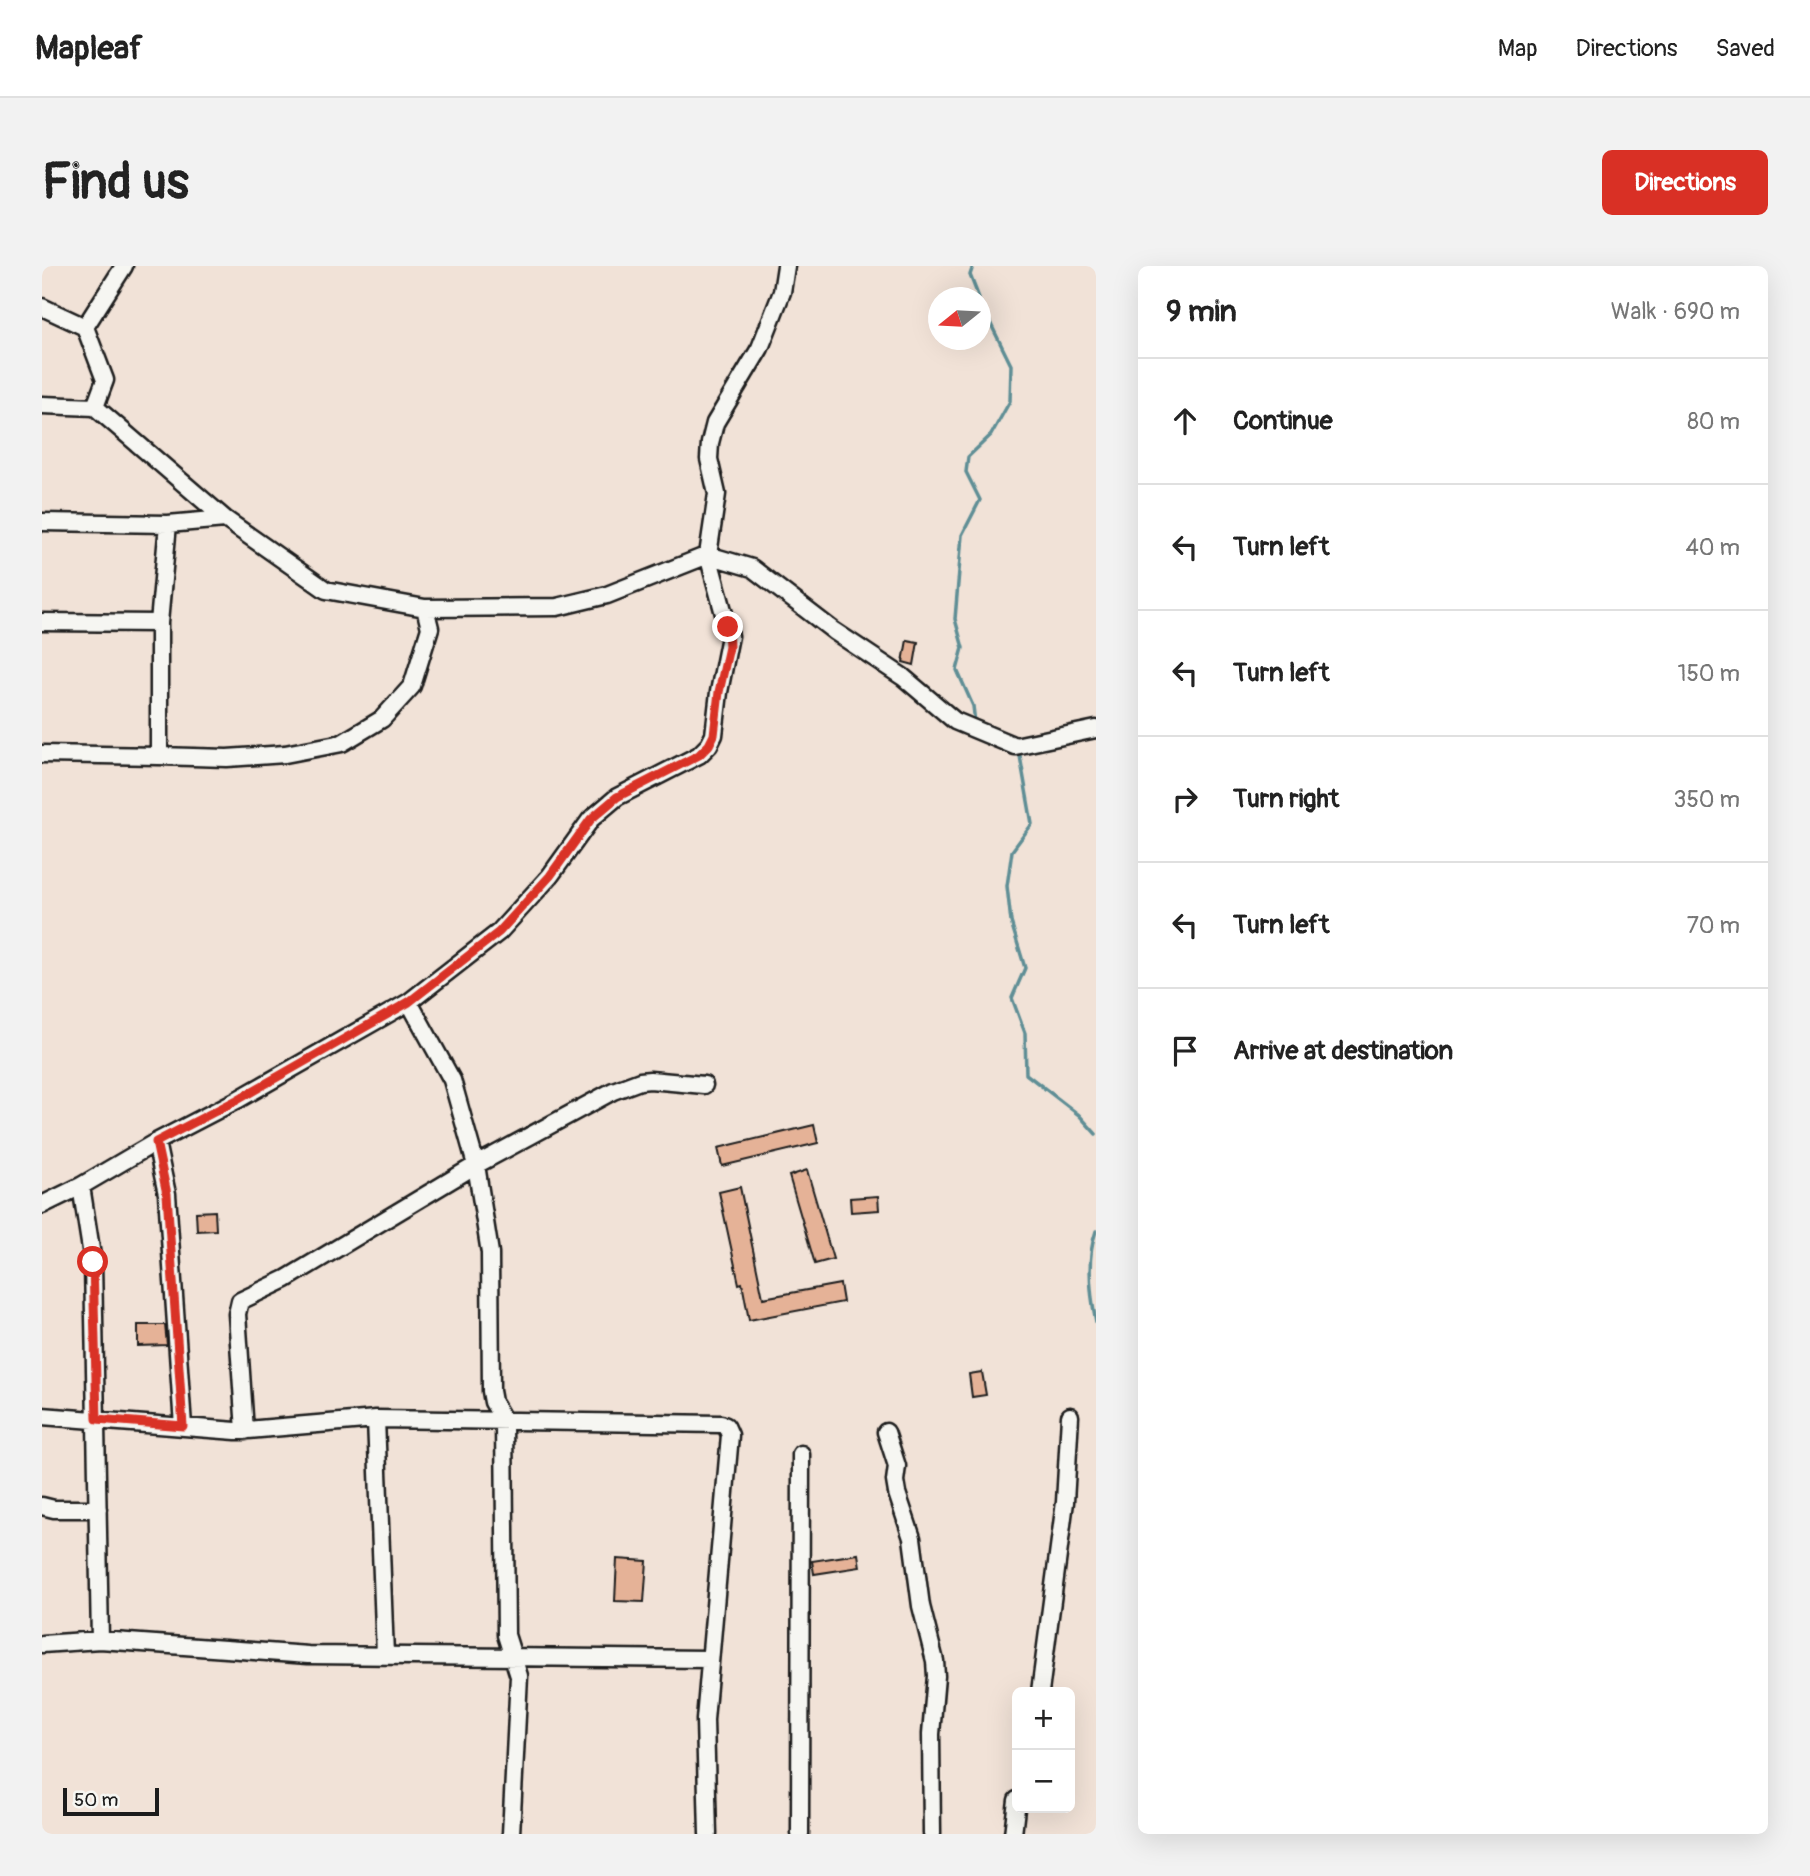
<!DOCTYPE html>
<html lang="en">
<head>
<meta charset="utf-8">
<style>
	body { margin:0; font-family:Pangolin,sans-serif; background:#f2f2f2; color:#222 }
	.controls { position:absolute; right:21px; bottom:21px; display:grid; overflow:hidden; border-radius:10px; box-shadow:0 7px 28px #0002 }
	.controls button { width:63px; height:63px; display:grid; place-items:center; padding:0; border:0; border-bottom:2px solid #e0e0e0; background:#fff; color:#222; font:35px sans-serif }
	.compass { position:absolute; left:886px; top:21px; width:63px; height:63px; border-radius:50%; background:#fff; box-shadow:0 7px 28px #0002; rotate:252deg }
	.scale { position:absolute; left:21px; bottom:18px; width:96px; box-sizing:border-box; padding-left:7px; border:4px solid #1c1c1c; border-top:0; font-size:19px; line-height:24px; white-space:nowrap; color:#1c1c1c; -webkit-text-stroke:5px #f6f6f2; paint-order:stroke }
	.stop { position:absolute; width:21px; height:21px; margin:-16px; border:5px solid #d93025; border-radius:50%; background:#fff }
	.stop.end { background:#d93025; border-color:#fff; box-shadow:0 2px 7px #0008 }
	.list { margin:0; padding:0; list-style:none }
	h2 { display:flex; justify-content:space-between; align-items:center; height:91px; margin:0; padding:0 28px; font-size:30px }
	h2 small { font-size:23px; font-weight:400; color:#767676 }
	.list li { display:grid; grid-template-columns:46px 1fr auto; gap:21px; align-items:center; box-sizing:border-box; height:126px; padding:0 28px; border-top:2px solid #e0e0e0 }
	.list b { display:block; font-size:26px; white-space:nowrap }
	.list em { font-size:23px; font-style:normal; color:#767676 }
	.icon { flex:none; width:38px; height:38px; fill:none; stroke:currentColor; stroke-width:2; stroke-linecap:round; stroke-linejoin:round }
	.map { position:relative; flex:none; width:1054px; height:1568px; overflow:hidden; border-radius:10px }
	header { display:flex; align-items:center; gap:42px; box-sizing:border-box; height:98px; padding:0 35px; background:#fff; border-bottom:2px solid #e0e0e0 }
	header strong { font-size:33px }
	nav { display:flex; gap:38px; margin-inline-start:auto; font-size:24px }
	.intro { display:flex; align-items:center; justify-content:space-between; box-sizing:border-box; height:168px; padding:0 42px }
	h1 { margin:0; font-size:49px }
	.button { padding:18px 32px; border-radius:10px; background:#d93025; color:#fff; font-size:24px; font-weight:700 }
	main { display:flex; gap:42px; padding:0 42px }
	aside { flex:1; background:#fff; border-radius:10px; box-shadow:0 7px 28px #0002 }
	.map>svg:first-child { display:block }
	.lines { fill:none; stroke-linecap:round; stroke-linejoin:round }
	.stream { stroke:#5e8e95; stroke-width:3.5 }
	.building { fill:#e5b297; stroke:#1c1c1c; stroke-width:2 }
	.minor-casing { stroke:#1c1c1c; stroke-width:21 }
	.minor { stroke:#f6f6f2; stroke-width:16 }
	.route { stroke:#d93025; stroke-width:9 }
</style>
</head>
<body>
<header>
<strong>Mapleaf</strong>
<nav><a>Map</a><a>Directions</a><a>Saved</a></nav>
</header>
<div class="intro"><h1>Find us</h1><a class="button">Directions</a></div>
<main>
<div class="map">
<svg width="1054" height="1568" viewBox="0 0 1054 1568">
	<rect width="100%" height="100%" fill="#f1e2d7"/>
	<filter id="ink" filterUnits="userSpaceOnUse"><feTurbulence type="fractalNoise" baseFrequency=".0143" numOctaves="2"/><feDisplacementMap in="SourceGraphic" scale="14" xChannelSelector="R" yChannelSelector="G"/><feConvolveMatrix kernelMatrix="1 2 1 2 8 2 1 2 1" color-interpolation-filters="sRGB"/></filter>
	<g filter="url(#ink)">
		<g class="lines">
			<!-- stream -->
			<path class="stream" d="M931,0L928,9L937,32
				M933,457L931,440L915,404L921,382L913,353L920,269L938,234L924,206L926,191L949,169L968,135L969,99L938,36
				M945,476L978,490L990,558L970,585L965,620L969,656L983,702L970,732L983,767L984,808L1037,849L1054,868
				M1054,965C1044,994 1048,1027 1054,1056"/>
		</g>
		<!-- building -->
		<path class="building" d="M865,374L876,376L872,399L861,396Z
			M772,859L776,877L680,900L676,882Z
			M765,904L791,993L773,998L747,910Z
			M698,921L721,1032L798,1018L801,1036L707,1054L700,1017L697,1018L677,926Z
			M836,930L837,944L809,946L808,932Z
			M173,945L174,964L155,965L154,946Z
			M96,1059H123L125,1079L96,1080Z
			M940,1106L944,1129L930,1131L927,1108Z
			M816,1288L818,1301L772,1308L770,1295Z
			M575,1293L605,1295L602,1336L573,1335Z"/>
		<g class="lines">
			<defs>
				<path id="minor" d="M0,41L43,61
					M0,139L53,141L183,253
					M53,141L63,114L43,61L82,0
					M0,256L126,258L117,357
					M383,342L515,341L565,329L666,289L710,302L792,365L861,411L913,455L973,480L1054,463
					M0,356L117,357V490L0,488
					M117,490L185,492L243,488L300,477L340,453L370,420L388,362L383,342L284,324L183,253L126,258
					M367,736L410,814L434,899L448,987L449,1125L451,1136L462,1155L464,1369L477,1410L469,1568
					M114,876L125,928L141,1160
					M39,920L51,996L58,1374
					M0,939L39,920L114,876L195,834L367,736L457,666L508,610L549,553L575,531L657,489L667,479L672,469L677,426L688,370L666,289L675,228L667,193L668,177L673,157L718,82L740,26L744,0
					M0,1150L194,1165L334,1153L679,1158L684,1160L688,1169L663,1454L666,1568
					M334,1153L343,1389
					M203,1165L195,1048L198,1035L244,1013L434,899L571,825L598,815L608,814L662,819
					M844,1166L855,1200L853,1215L855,1227L870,1272L879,1340L893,1395L894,1410L889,1468L890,1568
					M0,1240L12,1243H56
					M0,1378L58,1374L266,1389L668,1393
					M998,1426L1023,1236L1028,1150
					M758,1568L759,1188
					M971,1568L975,1534"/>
			</defs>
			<!-- minor casing -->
			<use href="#minor" class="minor-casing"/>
			<!-- minor -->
			<use href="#minor" class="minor"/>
		</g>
	</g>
	<g class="lines" filter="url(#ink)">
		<!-- route -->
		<path class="route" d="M51,996L55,1153L141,1160L125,928L114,876L195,834L367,736L457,666L508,610L549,553L575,531L657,489L667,479L672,469L677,426L687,381L686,361"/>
	</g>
</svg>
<div class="controls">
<button>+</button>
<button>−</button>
</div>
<svg class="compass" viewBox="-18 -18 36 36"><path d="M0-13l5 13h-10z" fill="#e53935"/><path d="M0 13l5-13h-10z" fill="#767676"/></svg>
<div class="scale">50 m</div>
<div class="stop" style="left:51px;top:996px"></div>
<div class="stop end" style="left:686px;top:361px"></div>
</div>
<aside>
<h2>9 min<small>Walk · 690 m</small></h2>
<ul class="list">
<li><svg class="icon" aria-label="ahead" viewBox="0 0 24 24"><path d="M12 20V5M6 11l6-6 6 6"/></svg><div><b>Continue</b></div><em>80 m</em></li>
<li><svg class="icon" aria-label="left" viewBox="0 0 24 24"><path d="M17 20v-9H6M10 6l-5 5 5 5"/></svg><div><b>Turn left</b></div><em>40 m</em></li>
<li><svg class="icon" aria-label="left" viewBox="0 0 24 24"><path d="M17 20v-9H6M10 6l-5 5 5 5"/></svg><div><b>Turn left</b></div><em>150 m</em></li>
<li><svg class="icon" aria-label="right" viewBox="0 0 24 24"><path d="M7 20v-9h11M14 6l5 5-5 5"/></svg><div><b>Turn right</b></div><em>350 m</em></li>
<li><svg class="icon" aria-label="left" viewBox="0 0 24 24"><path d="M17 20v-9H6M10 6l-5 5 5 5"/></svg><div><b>Turn left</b></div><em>70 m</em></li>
<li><svg class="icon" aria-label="arrive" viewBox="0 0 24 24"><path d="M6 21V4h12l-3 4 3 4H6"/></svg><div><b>Arrive at destination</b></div></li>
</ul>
</aside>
</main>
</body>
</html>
